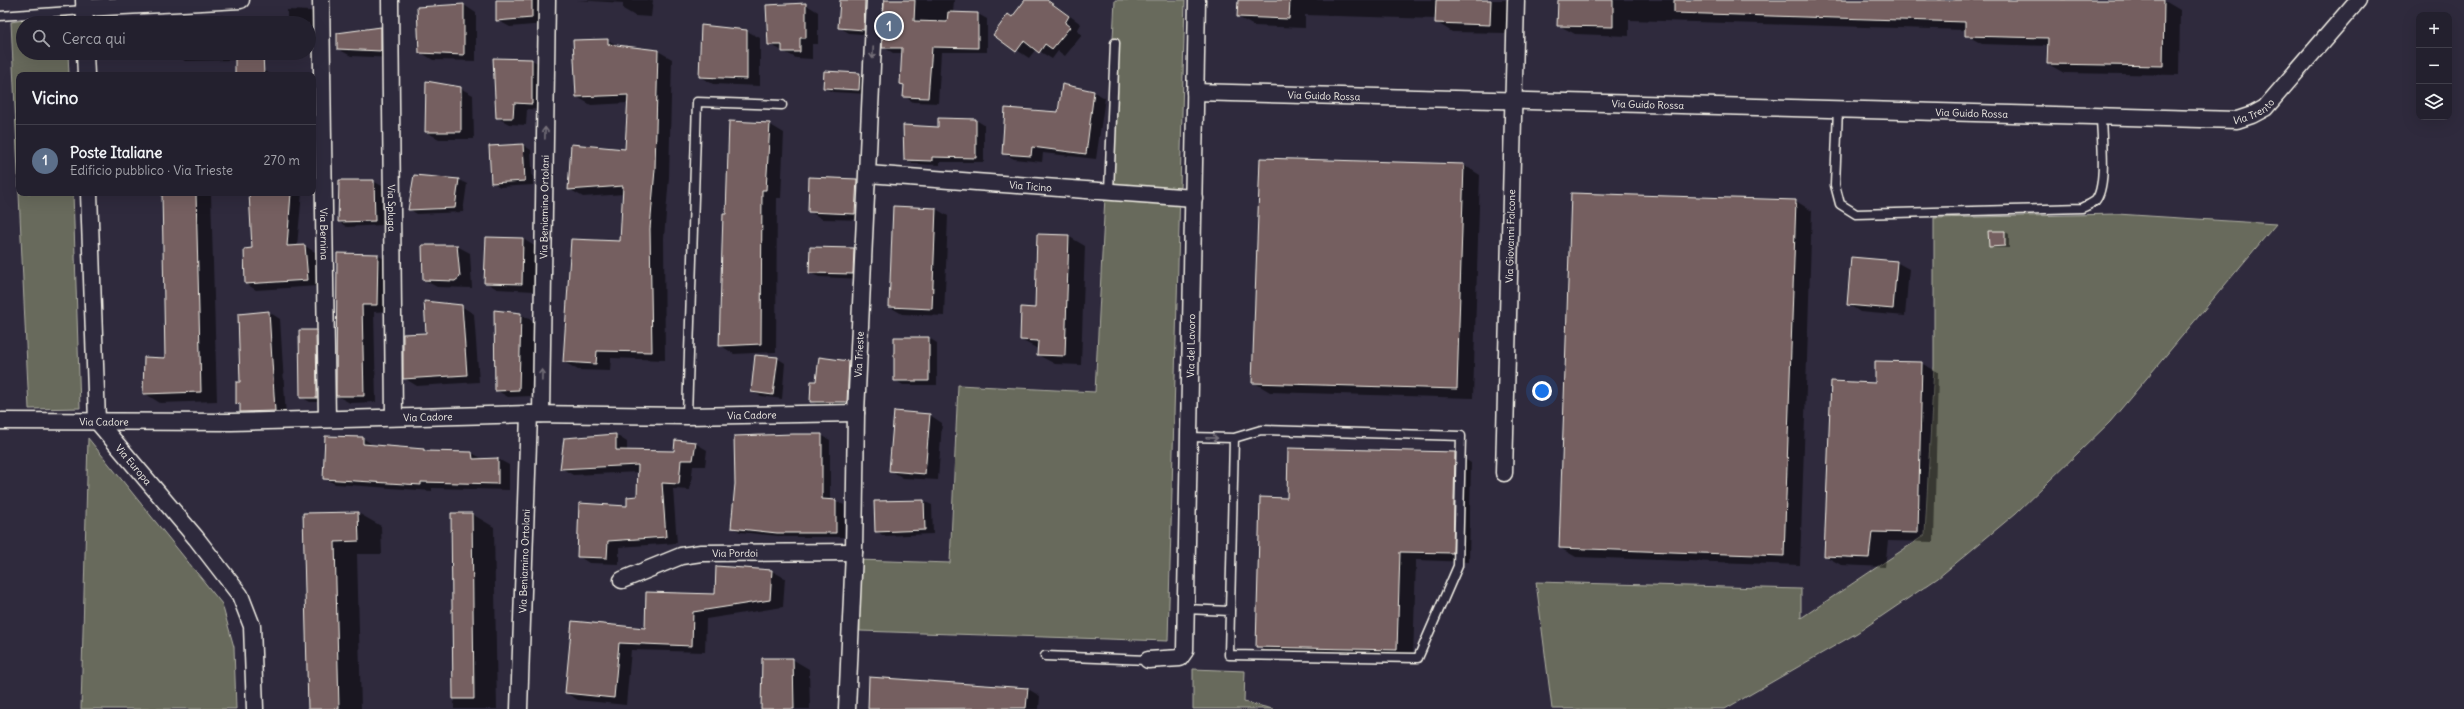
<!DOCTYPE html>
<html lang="it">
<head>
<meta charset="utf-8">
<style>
	body { margin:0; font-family:Delius,sans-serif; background:#2f2d3a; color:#f1f3f6 }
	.controls { position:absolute; right:12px; top:12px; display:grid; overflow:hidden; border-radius:8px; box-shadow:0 4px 16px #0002 }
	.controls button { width:36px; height:36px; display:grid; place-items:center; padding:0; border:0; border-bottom:1px solid #403e4a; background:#23202e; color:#f1f3f6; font:20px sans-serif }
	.you { position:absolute; left:1542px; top:391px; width:14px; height:14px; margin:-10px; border:3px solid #fff; border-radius:50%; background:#1a73e8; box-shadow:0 0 0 6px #1a73e833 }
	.badge { display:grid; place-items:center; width:26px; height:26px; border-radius:50%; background:#ff9aa2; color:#fff; font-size:13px; font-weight:700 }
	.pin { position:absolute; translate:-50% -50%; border:2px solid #fff; box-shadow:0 1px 4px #0006 }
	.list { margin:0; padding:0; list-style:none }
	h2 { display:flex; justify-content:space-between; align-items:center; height:52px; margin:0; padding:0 16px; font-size:17px }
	h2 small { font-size:13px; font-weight:400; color:#a3a3aa }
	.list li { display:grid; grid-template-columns:26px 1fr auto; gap:12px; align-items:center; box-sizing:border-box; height:72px; padding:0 16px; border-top:1px solid #403e4a }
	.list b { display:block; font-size:15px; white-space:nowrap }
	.list p { margin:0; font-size:13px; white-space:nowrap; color:#a3a3aa }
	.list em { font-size:13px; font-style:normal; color:#a3a3aa }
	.icon { flex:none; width:22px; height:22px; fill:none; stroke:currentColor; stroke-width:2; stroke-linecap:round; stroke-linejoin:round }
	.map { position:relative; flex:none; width:2464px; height:709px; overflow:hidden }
	.search { position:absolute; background:#23202e; box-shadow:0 4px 16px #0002; left:16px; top:16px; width:300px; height:44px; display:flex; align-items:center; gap:10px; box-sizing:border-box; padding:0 14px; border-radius:22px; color:#a3a3aa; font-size:15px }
	.panel { position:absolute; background:#23202e; box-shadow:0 4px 16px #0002; left:16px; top:72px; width:300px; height:124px; border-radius:8px }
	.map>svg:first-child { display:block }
	.green { fill:#686b5c; stroke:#aeaea2 }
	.shadow { fill:#0007 }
	.building { fill:#745f61; stroke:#f4f1e8 }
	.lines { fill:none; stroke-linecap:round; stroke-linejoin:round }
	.lane-casing { stroke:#f4f1e8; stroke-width:11 }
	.street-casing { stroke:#f4f1e8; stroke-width:19 }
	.lane { stroke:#2f2a3d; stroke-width:8 }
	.street { stroke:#2f2a3d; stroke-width:16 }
	.oneway { stroke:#747079 }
	.labels { text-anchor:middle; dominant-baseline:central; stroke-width:4; stroke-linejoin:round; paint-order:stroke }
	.street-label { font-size:10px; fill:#f4f1e8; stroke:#2f2a3d }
</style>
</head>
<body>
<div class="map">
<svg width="2464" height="709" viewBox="0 0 2464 709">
	<rect width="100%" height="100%" fill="#2f2a3d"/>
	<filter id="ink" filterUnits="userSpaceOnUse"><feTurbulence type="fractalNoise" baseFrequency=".025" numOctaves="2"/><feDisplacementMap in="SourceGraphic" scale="8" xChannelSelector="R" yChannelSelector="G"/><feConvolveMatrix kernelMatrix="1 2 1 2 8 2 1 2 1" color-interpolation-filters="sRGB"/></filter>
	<g filter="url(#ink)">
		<!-- green -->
		<path class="green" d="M1115,0H1185L1168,641L860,631L858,560L950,563L958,385L1095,392Z
			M67,13V23H23V53H68L69,75H19V193H73L80,408L29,409L11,22Z
			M2117,214L2276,224L2110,422L2016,513L1938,578L1857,633L1725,709H1552L1536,582L1801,589V618L1925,535L1934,366V218Z
			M88,438L222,604L234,647L236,709H81Z
			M1193,669L1245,671L1244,702L1273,709H1193Z"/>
		<!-- shadow -->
		<path class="shadow" d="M497,0H544L545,24L510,27L497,20Z
			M577,0H653L651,17L635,16L623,9V3Z
			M841,0H877L874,35L849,33L839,27Z
			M885,0H954L953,13L978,14L987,19V52H941L938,103L913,102L904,96V86L901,84L902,53H893L883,47Z
			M1026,0H1048L1081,24L1077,31L1082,35L1065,56L1058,51L1052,59L1036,49L1029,58L994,35L1013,18Z
			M1239,0H1507L1506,33L1452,32L1436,22V19L1305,15V28L1254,26L1238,17Z
			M1559,0H2163L2180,10L2179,75L2064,73L2048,64V46L1982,44L1966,35V30L1629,20V36L1575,34L1558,25Z
			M805,4L818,12V44H812V59L796,58L769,44Z
			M464,5L476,13V61L433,60L420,52Z
			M287,10L311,11L320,16V46H309V23H287Z
			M222,15L235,23H171V17Z
			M702,26L747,31L760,38V86L713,84L700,77Z
			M381,28L393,36V58L351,56L338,49Z
			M608,40L618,46L658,51L672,59L669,177L664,238L665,360L611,358L610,371L578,370L564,362L621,242L624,194L583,197L569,189L626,150L629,103L591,105L577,97L574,41Z
			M173,53H236V60L185,61Z
			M494,59L532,60L545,67L544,110L527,109L526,125L509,124L496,117Z
			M263,70L272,75H236Z
			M860,74L868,78L867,94L833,92L824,88Z
			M460,88L473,95L474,139H439L426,132Z
			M1094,92L1105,98L1096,159L1043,153L1042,162L1014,159L1003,153L1059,113Z
			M313,98L323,104L324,144H313Z
			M939,119L976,120L984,125V162H940V165L914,164L905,160L939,128Z
			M769,124L784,133L781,198H777L776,352L734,354L720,345L727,215Z
			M523,145L531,150L533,185L500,187L492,182L490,147Z
			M1464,165L1480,175L1473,398L1270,392L1253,382Z
			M459,180L467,184L463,212L417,214L409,209Z
			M856,180L869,187L868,220L822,219L809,211Z
			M373,181L382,186L383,225L347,227L339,222Z
			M163,193H211L217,401L160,403L144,393L166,359Z
			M250,193H302L297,246H305L315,252L318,286L256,290L246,284L253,249Z
			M1572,194L1796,201L1812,211L1800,565L1576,557L1560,548Z
			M936,209L948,216L944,316L902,314L890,307Z
			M2005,232L2009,234V248H1994L1990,246Z
			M1068,236L1085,246L1081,365L1055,364L1038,355V349L1021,340Z
			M487,238L523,239L536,247L534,291L497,289L485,282Z
			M457,246L470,253L472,288L437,287L424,280Z
			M853,249L862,254L861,279L819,277L810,273Z
			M338,254L377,255L390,262L389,311L374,312L376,402L350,403L337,396Z
			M1896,262L1909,269L1905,316L1860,312L1848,304Z
			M461,306L474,314L479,382L417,386L404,378Z
			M269,312L280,319L286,417L251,418L241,412V405L237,403L241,383Z
			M520,314L533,321L531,396L508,397L496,390Z
			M316,331L324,336L325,402H310L301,397Z
			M929,338L937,343V385H903L895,380Z
			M777,358L785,363L782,399L761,396L752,392Z
			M849,362L857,367L855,407L820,406L811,401L816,382Z
			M1921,363L1938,372L1934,542L1888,541L1885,567L1841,565L1825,556L1876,384Z
			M930,415L942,423L938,480L903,478L890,470Z
			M616,435L627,442V451L675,452L695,443L707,450L705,466H693L690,490L673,489L677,543L619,547V564L589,563L578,556L638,497L639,472L573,475L561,468Z
			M821,435L830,440V500L836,501L844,505V537H786L740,532L732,527Z
			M363,438L374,446L427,452L472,453L483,459H498L509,465V490L432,488V491L335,484L324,478Z
			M1455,453L1471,463L1469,562L1416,560L1413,659L1274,656L1257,646L1288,499Z
			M923,501L932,505L933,534L884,536L876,531Z
			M358,513L381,526L382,554H357L361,709H309L304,514Z
			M452,514H472L494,527L497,709H454Z
			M717,568L772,571L785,578L783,607L706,619L705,652L631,650L626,705L578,700L566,693L573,622L646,630L716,595Z
			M792,659L809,669L810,709H762Z
			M870,678L1028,689L1040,696L1039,709H869Z"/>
		<!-- building -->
		<path class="building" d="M496,0H532V18L496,21Z
			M840,0H865L864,30L838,28Z
			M884,0H915L914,21L947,22L948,12L978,13V48L932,47L928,98L903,97L904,85L900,84L902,48H882Z
			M1025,0H1047L1069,16L1065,23L1070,27L1052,49L1045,44L1039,53L1024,41L1016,52L993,35L1008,14L1012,17Z
			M1238,0H1290L1289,19L1237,17Z
			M1436,0H1491L1490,25L1435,23Z
			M1558,0H1613V27L1557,26Z
			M1674,0H2164L2163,66L2047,64L2048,38L1965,36V22L1674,13Z
			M806,3V38H800V52H782V45H768L766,5Z
			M464,4V55L419,53L417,7Z
			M701,25L747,30V79L699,77Z
			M381,27V51L337,49V33Z
			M608,39V44L658,50L655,169L650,229L652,352L597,351L596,364L563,362L571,239L620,241L623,186L568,190L571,144L625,149L628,95L576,97L573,40Z
			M235,53H263L264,75H235Z
			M493,58L532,59V104L514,103L513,118H496Z
			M824,71L860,73L859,90L823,88Z
			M426,81L461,87V132H425Z
			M1062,84L1094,91L1086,154L1032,147L1031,156L1002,154L1005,108L1058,112Z
			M938,118L976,119V158L932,157V161L904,160L903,125L938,127Z
			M729,121L770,123L766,190H762L761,344L719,346L723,214H726Z
			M523,144L525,181L491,183L489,146Z
			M1260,158L1464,164L1457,389L1252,383Z
			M414,175L459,179L455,208L408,210Z
			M809,177L857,179L855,214L808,212Z
			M339,180H374L375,221L338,222Z
			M162,193H196L201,392L143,394L144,357L165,358Z
			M249,193H291L287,246L305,245L308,280L245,284L244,249L252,248Z
			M1571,193L1796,200L1784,556L1559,548Z
			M893,206L936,208L932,309L889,307Z
			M1988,231H2005V246L1989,247Z
			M1037,234L1069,235L1065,356L1037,355L1038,341L1020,340L1021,307L1035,308Z
			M486,237L523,238L522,284L484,283Z
			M422,245H457L460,277L455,281L423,280Z
			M810,247L854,248L853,274L809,273Z
			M337,253L378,254L377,305H362L364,396H336Z
			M1851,257L1897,261L1893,309L1847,305Z
			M424,301L462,305L467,375L403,379V334L426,333Z
			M494,310L521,313L519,390L495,391Z
			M269,311L275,411L240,412V403L236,404V382H240L238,314Z
			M299,330H316L317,398H300Z
			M894,337H929V381H894Z
			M755,355L778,357L773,395L751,392Z
			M819,357L849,361L847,402H810L811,381H816Z
			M1875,361L1922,362L1918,533L1872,532L1869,558L1824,556L1831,381L1875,383Z
			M894,411L930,414L925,474L889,471Z
			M616,434V450L674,451L675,440L696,442L693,460H681L679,484L662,483L666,537L608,541L607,558L577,557L579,503L627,506V497L637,496L638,465L560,469L564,438Z
			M793,434H822V499L836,500V533H777L731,528L735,484L734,436Z
			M325,436L363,437V444L424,449V451L472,452L473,459L498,458V484L421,482V485L323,479Z
			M1288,448L1455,452L1453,553L1400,552L1397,650L1256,647L1260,497L1287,498Z
			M924,500L925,530L875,532L874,501Z
			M358,512L359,541L335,542L339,709H308L303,513Z
			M451,513H472L474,699H453Z
			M716,566L772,570L770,600L693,612L692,646L619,643L614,698L565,693L572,621L645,628L646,592L715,594Z
			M762,658H793L794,709H761Z
			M869,677L1028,688L1026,708L868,709Z"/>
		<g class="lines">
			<defs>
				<path id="lane" d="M0,16L84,10
					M1838,108L1835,185L1840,204L1856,214L2082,208C2086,206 2091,204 2095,201C2108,187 2101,135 2101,116
					M1109,191L1115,43
					M687,416L697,102L782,105
					M1189,437L1234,438L1261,430L1461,436L1458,566L1418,658L1229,655L1234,438
					M1186,609L1230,611
					M1045,656L1148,660"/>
				<g id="street">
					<path d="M84,0L85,23"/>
					<path id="s1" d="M321,0L327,419"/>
					<path id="s2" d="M390,0L394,417"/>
					<path d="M84,8L241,0"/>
					<path d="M85,53L86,75"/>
					<path id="s3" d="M1195,92L2237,120L2252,115L2265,108L2358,0"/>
					<path id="s4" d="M868,174L1194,198"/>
					<path id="s5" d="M89,193L97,421L196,538L240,595L252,626L255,709"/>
					<path id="s6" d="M541,414L547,0"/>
					<path id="s7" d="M0,421L231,422L529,414L687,416L856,413"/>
					<path id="s8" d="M1504,473L1516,0"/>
					<path id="s9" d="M622,580L681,556L701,553L854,552"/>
					<path id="s10" d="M1148,660L1180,658L1185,651L1197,0"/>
					<path id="s11" d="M519,709L529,414"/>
					<path id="s12" d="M847,709L854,552L856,413L875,0"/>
				</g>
			</defs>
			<!-- lane casing -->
			<use href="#lane" class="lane-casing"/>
			<!-- street casing -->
			<use href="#street" class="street-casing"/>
			<!-- lane -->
			<use href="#lane" class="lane"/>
			<!-- street -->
			<use href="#street" class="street"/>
		</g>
		<!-- one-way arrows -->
		<defs><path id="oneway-shaft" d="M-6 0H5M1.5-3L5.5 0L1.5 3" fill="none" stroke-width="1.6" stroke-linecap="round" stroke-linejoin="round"/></defs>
		<g class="oneway">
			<use href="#oneway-shaft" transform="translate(873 53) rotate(92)"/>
			<use href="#oneway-shaft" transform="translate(545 133) rotate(-89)"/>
			<use href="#oneway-shaft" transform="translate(542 375) rotate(-89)"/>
			<use href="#oneway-shaft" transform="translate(1212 438) rotate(2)"/>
		</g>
	</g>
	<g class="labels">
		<!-- street labels -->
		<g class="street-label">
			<text stroke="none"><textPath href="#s3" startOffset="129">Via Guido Rossa</textPath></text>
			<text stroke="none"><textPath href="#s3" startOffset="453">Via Guido Rossa</textPath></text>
			<text stroke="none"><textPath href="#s3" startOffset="1061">Via Trento</textPath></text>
			<text stroke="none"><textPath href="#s3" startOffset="777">Via Guido Rossa</textPath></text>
			<text stroke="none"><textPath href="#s4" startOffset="163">Via Ticino</textPath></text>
			<text stroke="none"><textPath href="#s6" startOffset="207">Via Beniamino Ortolani</textPath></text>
			<text stroke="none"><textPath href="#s2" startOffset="208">Via Spluga</textPath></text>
			<text stroke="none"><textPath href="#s1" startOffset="234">Via Bernina</textPath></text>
			<text stroke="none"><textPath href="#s8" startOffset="237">Via Giovanni Falcone</textPath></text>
			<text stroke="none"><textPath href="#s10" startOffset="346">Via del Lavoro</textPath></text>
			<text stroke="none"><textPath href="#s12" startOffset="355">Via Trieste</textPath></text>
			<text stroke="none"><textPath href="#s7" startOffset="752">Via Cadore</textPath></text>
			<text stroke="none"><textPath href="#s7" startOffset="428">Via Cadore</textPath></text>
			<text stroke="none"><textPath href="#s7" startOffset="104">Via Cadore</textPath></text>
			<text stroke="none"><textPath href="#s5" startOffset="285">Via Europa</textPath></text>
			<text stroke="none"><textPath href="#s9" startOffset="118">Via Pordoi</textPath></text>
			<text stroke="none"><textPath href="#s11" startOffset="148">Via Beniamino Ortolani</textPath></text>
		</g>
	</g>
</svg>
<div class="controls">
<button>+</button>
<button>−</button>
<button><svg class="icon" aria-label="layers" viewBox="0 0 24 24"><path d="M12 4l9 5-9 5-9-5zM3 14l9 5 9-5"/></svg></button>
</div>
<div class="you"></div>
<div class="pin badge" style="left:889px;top:26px;background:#5c6f8a">1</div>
<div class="search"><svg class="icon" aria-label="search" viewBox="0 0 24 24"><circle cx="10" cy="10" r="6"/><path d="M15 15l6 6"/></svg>Cerca qui</div>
<section class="panel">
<h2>Vicino<small></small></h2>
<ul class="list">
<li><span class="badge" style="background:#5c6f8a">1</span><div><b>Poste Italiane</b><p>Edificio pubblico · Via Trieste</p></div><em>270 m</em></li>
</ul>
</section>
</div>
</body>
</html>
